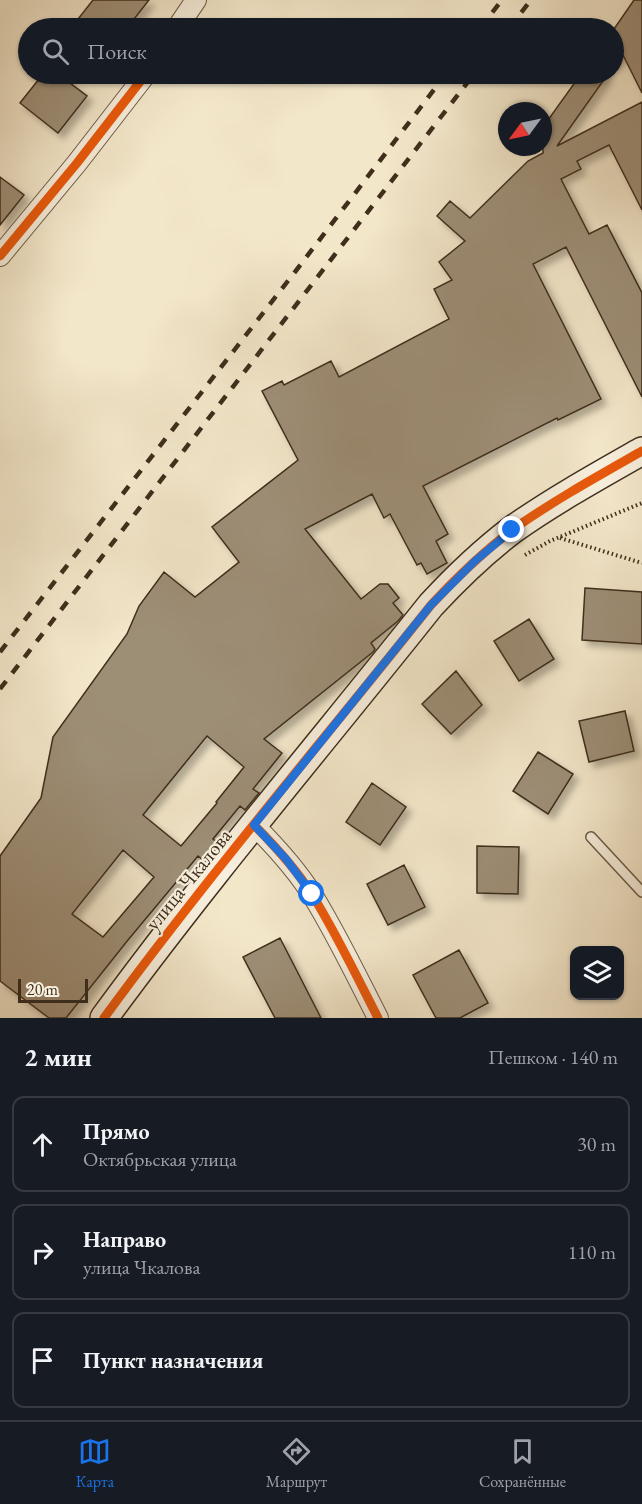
<!DOCTYPE html>
<html lang="ru">
<head>
<meta charset="utf-8">
<style>
	body { margin:0; font-family:"EB Garamond",serif; background:#242831; color:#f1f3f6 }
	.controls { position:absolute; right:18px; bottom:18px; display:grid; overflow:hidden; border-radius:12px; box-shadow:0 2px 4px #0004 }
	.controls button { width:54px; height:54px; display:grid; place-items:center; padding:0; border:0; border-bottom:2px solid #363941; background:#171b24; color:#f1f3f6; font:30px sans-serif }
	.compass { position:absolute; left:498px; top:102px; width:54px; height:54px; border-radius:50%; background:#171b24; box-shadow:0 2px 4px #0004; rotate:237deg }
	.scale { position:absolute; left:18px; bottom:15px; width:70px; box-sizing:border-box; padding-left:6px; border:3px solid #3f2e1c; border-top:0; font-size:16px; line-height:21px; white-space:nowrap; color:#3f2e1c; -webkit-text-stroke:4px #f7efdd; paint-order:stroke }
	.stop { position:absolute; width:18px; height:18px; margin:-14px; border:4px solid #1a73e8; border-radius:50%; background:#fff }
	.stop.end { background:#1a73e8; border-color:#fff; box-shadow:0 2px 6px #0008 }
	.list { margin:0; padding:0; list-style:none }
	h2 { display:flex; justify-content:space-between; align-items:center; height:78px; margin:0; padding:0 24px; font-size:26px }
	h2 small { font-size:20px; font-weight:400; color:#9ea1a6 }
	.list li { display:grid; grid-template-columns:39px 1fr auto; gap:18px; align-items:center; box-sizing:border-box; height:96px; margin:0 12px 12px; padding:0 12px; border:2px solid #363941; border-radius:12px }
	.list b { display:block; font-size:22px; white-space:nowrap }
	.list p { margin:0; font-size:20px; white-space:nowrap; color:#9ea1a6 }
	.list em { font-size:20px; font-style:normal; color:#9ea1a6 }
	.icon { flex:none; width:33px; height:33px; fill:none; stroke:currentColor; stroke-width:2; stroke-linecap:round; stroke-linejoin:round }
	.map { position:relative; flex:none; width:642px; height:1018px; overflow:hidden }
	.search { position:absolute; background:#171b24; box-shadow:0 2px 4px #0004; left:18px; right:18px; top:18px; height:66px; display:flex; align-items:center; gap:15px; box-sizing:border-box; padding:0 21px; border-radius:33px; color:#9ea1a6; font-size:22px }
	.sheet { height:402px; background:#171b24 }
	nav { display:flex; justify-content:space-around; align-items:center; box-sizing:border-box; height:84px; border-top:2px solid #363941; background:#171b24; font-size:16px; color:#9ea1a6 }
	nav a { display:grid; justify-items:center; gap:3px }
	nav .on { color:#1a73e8 }
	.map>svg:first-child { display:block }
	.building { fill:#9d8e76; stroke:#3f2e1c; stroke-width:1.5; fill-rule:evenodd; filter:url(#shadow) }
	.lines { fill:none; stroke-linecap:round; stroke-linejoin:round }
	.lane-casing { stroke:#6c5c48; stroke-width:12 }
	.street-casing { stroke:#6c5c48; stroke-width:22 }
	.secondary-casing { stroke:#3f2e1c; stroke-width:30 }
	.path { stroke:#3f2e1c; stroke-width:4; stroke-dasharray:1.5 3; stroke-linecap:butt }
	.lane { stroke:#f7efdd; stroke-width:9 }
	.street { stroke:#f7efdd; stroke-width:20 }
	.secondary { stroke:#f7efdd; stroke-width:27 }
	.rail { stroke:#3f2e1c; stroke-width:4.5; stroke-dasharray:10 10; stroke-linecap:butt }
	.cycleway-casing { stroke:#f7efdd; stroke-width:13 }
	.cycleway { stroke:#e8590c; stroke-width:9 }
	.route { stroke:#1a73e8; stroke-width:8 }
	.labels { text-anchor:middle; dominant-baseline:central; stroke-width:4.5; stroke-linejoin:round; paint-order:stroke }
	.street-label { font-size:21px; fill:#3f2e1c; stroke:#f7efdd }
</style>
</head>
<body>
<div class="map">
<svg width="642" height="1018" viewBox="0 0 642 1018">
	<defs>
		<filter id="shadow"><feDropShadow dx="5.5" dy="5.5" stdDeviation="3" flood-color="#0004"/></filter>
	</defs>
	<rect width="100%" height="100%" fill="#f3e7ca"/>
	<filter id="stains"><feTurbulence type="fractalNoise" baseFrequency=".00333" numOctaves="4"/><feColorMatrix values="0 0 0 0 .2 0 0 0 0 .09 0 0 0 0 .02 0 0 0 .5 -.17"/></filter>
	<radialGradient id="worn" r=".72"><stop offset=".6" stop-color="#630" stop-opacity="0"/><stop offset="1" stop-color="#630" stop-opacity=".3"/></radialGradient>
	<!-- building -->
	<path class="building" d="M93,0H149L127,28H71Z
		M634,0H642V93L622,53L614,66V29Z
		M43,74H58L87,96L58,133L20,103Z
		M581,74H608L557,146L642,102V210L609,145L577,161L581,169L561,179L589,234L607,225L642,293V397L566,247L533,264L601,399L558,420L557,418L423,486L448,534L436,541L447,563L427,574L421,563L417,565L390,514L384,518L372,494L305,529L361,599L380,584H388L399,598L393,603L403,615L398,621L371,643L375,649L373,652L264,739L282,753L253,789L259,793L245,810L240,806L213,839L218,843L204,861L198,856L128,940L66,1018H49L0,981V856L41,798L53,737L127,634L139,606L164,572L195,597L239,562L212,527L298,460L262,391L282,381L284,385L331,361L339,377L449,319L434,289L452,280L439,262L465,241L437,216L450,201L470,218L528,161L543,153V127ZM207,736L244,767L216,802L217,803L181,846L143,815ZM123,850L154,877L103,937L72,914Z
		M0,177L24,195L0,225Z
		M585,588L642,592V644L582,640Z
		M529,619L554,659L519,681L494,641Z
		M456,671L482,705L451,734L422,704Z
		M625,711L634,751L589,762L579,721Z
		M538,752L573,774L548,814L513,791Z
		M372,783L406,807L380,845L346,822Z
		M477,846L519,847L518,894L477,893Z
		M404,865L425,907L388,925L367,884Z
		M280,938L321,1018H275L243,957Z
		M459,950L488,1003L460,1018H436L413,975Z"/>
	<g class="lines">
		<defs>
			<path id="lane" d="M591,837L642,892"/>
			<path id="street" d="M177,28L196,0
				M0,256L77,163L146,74
				M254,825C276,847 297,870 313,896C337,935 357,977 378,1018"/>
			<path id="secondary" d="M104,1018C208,876 322,742 431,605C456,578 483,552 512,530C553,501 598,476 642,451"/>
		</defs>
		<!-- lane casing -->
		<use href="#lane" class="lane-casing"/>
		<!-- street casing -->
		<use href="#street" class="street-casing"/>
		<!-- secondary casing -->
		<use href="#secondary" class="secondary-casing"/>
		<!-- path -->
		<path class="path" d="M560,538L642,563
			M525,555L550,541L642,503"/>
		<!-- lane -->
		<use href="#lane" class="lane"/>
		<!-- street -->
		<use href="#street" class="street"/>
		<!-- secondary -->
		<use href="#secondary" class="secondary"/>
		<!-- rail -->
		<path class="rail" d="M480,28L502,0
			M509,28L531,0
			M0,652L298,268L446,74
			M0,689L474,74"/>
		<defs>
			<path id="cycleway" d="M0,256L77,163L146,74
				M254,825C276,847 297,870 313,896C337,935 357,977 378,1018
				M104,1018C208,876 322,742 431,605C456,578 483,552 512,530C553,501 598,476 642,451"/>
		</defs>
		<!-- cycleway casing -->
		<use href="#cycleway" class="cycleway-casing"/>
		<!-- cycleway -->
		<use href="#cycleway" class="cycleway"/>
	</g>
	<g class="lines">
		<!-- route -->
		<path class="route" d="M312,894L286,859L254,825L431,605L475,561L512,530"/>
	</g>
	<g class="labels">
		<!-- street labels -->
		<g class="street-label">
			<text transform="translate(188 879) rotate(-51)">улица Чкалова</text>
		</g>
	</g>
	<rect width="100%" height="100%" filter="url(#stains)"/>
	<rect width="100%" height="100%" fill="url(#worn)"/>
</svg>
<div class="controls">
<button><svg class="icon" aria-label="layers" viewBox="0 0 24 24"><path d="M12 4l9 5-9 5-9-5zM3 14l9 5 9-5"/></svg></button>
</div>
<svg class="compass" viewBox="-18 -18 36 36"><path d="M0-13l5 13h-10z" fill="#e53935"/><path d="M0 13l5-13h-10z" fill="#9ea1a6"/></svg>
<div class="scale">20 m</div>
<div class="stop" style="left:312px;top:894px"></div>
<div class="stop end" style="left:512px;top:530px"></div>
<div class="search"><svg class="icon" aria-label="search" viewBox="0 0 24 24"><circle cx="10" cy="10" r="6"/><path d="M15 15l6 6"/></svg>Поиск</div>
</div>
<section class="sheet">
<h2>2 мин<small>Пешком · 140 m</small></h2>
<ul class="list">
<li><svg class="icon" aria-label="ahead" viewBox="0 0 24 24"><path d="M12 20V5M6 11l6-6 6 6"/></svg><div><b>Прямо</b><p>Октябрьская улица</p></div><em>30 m</em></li>
<li><svg class="icon" aria-label="right" viewBox="0 0 24 24"><path d="M7 20v-9h11M14 6l5 5-5 5"/></svg><div><b>Направо</b><p>улица Чкалова</p></div><em>110 m</em></li>
<li><svg class="icon" aria-label="arrive" viewBox="0 0 24 24"><path d="M6 21V4h12l-3 4 3 4H6"/></svg><div><b>Пункт назначения</b></div></li>
</ul>
</section>
<nav>
<a class="on"><svg class="icon" aria-label="map" viewBox="0 0 24 24"><path d="M3 6l6-2 6 2 6-2v14l-6 2-6-2-6 2zM9 4v14M15 6v14"/></svg>Карта</a>
<a><svg class="icon" aria-label="directions" viewBox="0 0 24 24"><path d="M12 3l9 9-9 9-9-9zM9 14v-3h6M13 9l2 2-2 2"/></svg>Маршрут</a>
<a><svg class="icon" aria-label="saved" viewBox="0 0 24 24"><path d="M7 4h10v16l-5-4-5 4z"/></svg>Сохранённые</a>
</nav>
</body>
</html>
